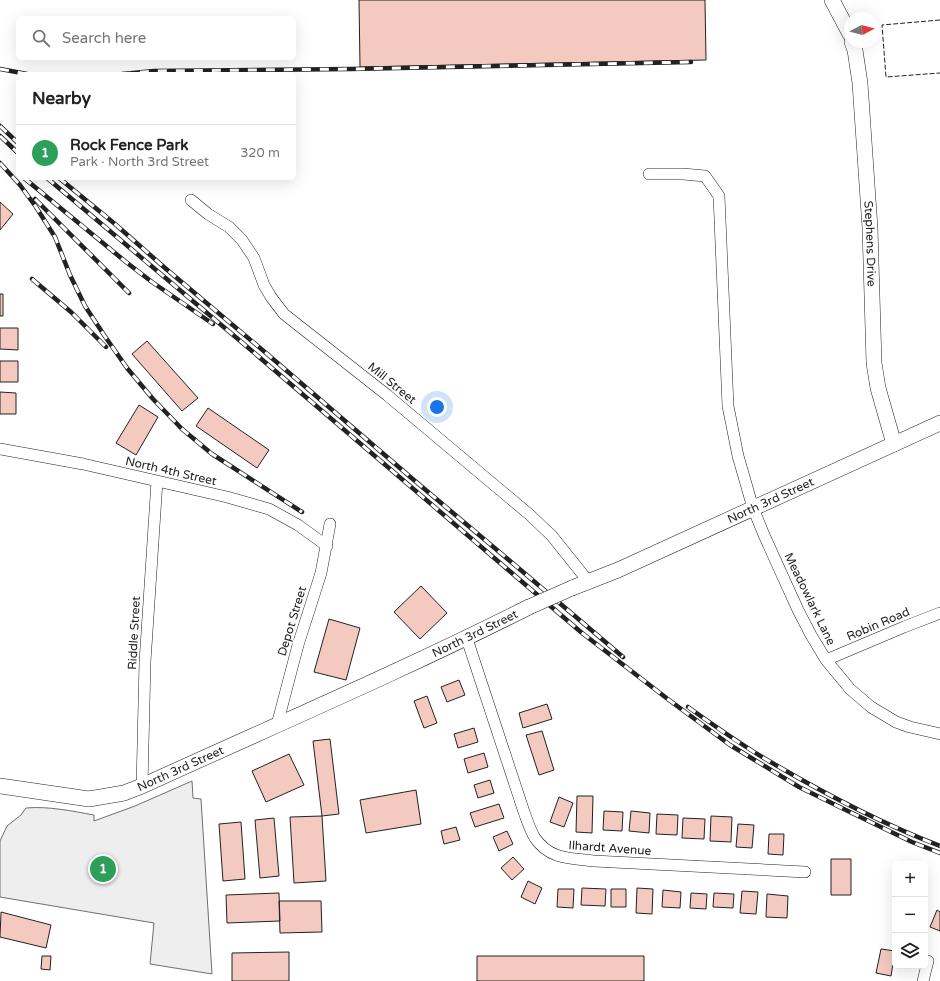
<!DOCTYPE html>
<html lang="en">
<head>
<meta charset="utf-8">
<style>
	body { margin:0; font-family:"Varela Round",sans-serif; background:#f2f2f2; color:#222 }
	.controls { position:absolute; right:12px; bottom:12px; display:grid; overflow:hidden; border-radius:6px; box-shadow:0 4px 16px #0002 }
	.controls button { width:36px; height:36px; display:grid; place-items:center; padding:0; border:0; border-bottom:1px solid #e0e0e0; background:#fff; color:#222; font:20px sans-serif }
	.compass { position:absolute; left:844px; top:12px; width:36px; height:36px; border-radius:50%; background:#fff; box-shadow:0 4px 16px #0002; rotate:83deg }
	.you { position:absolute; left:437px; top:407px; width:14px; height:14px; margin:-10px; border:3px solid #fff; border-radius:50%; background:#1a73e8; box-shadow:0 0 0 6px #1a73e833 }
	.badge { display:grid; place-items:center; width:26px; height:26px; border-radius:50%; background:#c62828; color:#fff; font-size:13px; font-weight:700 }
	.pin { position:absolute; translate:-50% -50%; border:2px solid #fff; box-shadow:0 1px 4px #0006 }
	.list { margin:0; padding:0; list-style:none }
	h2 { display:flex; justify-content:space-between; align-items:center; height:52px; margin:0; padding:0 16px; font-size:17px }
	h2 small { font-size:13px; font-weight:400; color:#767676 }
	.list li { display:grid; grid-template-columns:26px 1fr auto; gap:12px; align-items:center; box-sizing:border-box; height:56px; padding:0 16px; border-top:1px solid #e0e0e0 }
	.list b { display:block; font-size:15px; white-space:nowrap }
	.list p { margin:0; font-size:13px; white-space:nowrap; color:#767676 }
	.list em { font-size:13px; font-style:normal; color:#767676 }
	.icon { flex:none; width:22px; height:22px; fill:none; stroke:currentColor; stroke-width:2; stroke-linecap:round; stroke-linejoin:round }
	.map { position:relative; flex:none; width:940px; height:981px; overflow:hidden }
	.search { position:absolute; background:#fff; box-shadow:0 4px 16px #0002; left:16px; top:16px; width:280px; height:44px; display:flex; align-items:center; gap:10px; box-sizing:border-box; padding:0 14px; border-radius:6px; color:#767676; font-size:15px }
	.panel { position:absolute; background:#fff; box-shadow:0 4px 16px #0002; left:16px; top:72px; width:280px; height:108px; border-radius:6px }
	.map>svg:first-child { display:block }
	.green { fill:#eee; stroke:#6f6f6f }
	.building { fill:#f3c9c0; stroke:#222 }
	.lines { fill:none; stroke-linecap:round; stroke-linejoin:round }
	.street-casing { stroke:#222; stroke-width:12 }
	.secondary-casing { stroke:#222; stroke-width:16 }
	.street { stroke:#fff; stroke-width:11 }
	.secondary { stroke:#fff; stroke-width:15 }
	.rail-casing { stroke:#222; stroke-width:4.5 }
	.rail { stroke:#fff; stroke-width:3; stroke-dasharray:9; stroke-linecap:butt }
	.secondary-bridge-casing { stroke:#222; stroke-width:16; stroke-linecap:butt }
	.secondary-bridge { stroke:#fff; stroke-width:15 }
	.fence { stroke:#222; stroke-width:1; stroke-dasharray:5 2; stroke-linecap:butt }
	.labels { text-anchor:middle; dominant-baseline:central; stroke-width:3; stroke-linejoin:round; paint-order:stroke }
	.street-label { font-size:12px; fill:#222; stroke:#fff }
</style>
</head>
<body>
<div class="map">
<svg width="940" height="981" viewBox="0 0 940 981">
	<rect width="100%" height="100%" fill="#fff"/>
	<!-- green -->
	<path class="green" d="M192,781L193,798L201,799L212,974L150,964L154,923L0,897V841L7,826L21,815L26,808C48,806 72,811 94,815V821L135,806Z"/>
	<!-- building -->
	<path class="building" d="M359,0H705L706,60L360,67Z
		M0,202L13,214L0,230Z
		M0,294H3V316H0Z
		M0,328H18V350L0,349Z
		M147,341L198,398L182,411L132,354Z
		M0,361H18V382H0Z
		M0,392L16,393V414H0Z
		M139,405L158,417L136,455L116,443Z
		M208,408L269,450L257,468L196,426Z
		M421,586L447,613L420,639L394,612Z
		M329,619L360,628L346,680L314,672Z
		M459,680L465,695L447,702L441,687Z
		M427,696L437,723L424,728L414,701Z
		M547,704L552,719L523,728L519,713Z
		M474,728L478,742L458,748L454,734Z
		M542,731L554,770L539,775L526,735Z
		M330,739L339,814L322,816L313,741Z
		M484,753L488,767L468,773L464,759Z
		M289,754L304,785L266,802L252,771Z
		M490,780L494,793L478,798L474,785Z
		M416,790L421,824L366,833L360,800Z
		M577,796H593L592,833L576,832Z
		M559,797L573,803L564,827L550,822Z
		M499,804L504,818L475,827L470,813Z
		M604,811L623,812L622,831L603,830Z
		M631,811L650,813L649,833L629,831Z
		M657,814L678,815L677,835L656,834Z
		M322,816L326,881L294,883L290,817Z
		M711,816L732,817L731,842L710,841Z
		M274,818L279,876L260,878L255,820Z
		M683,818L705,819L704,839L682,838Z
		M241,822L245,879L223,881L219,824Z
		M738,824L754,825L752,848L736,847Z
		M456,827L460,840L444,844L441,831Z
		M507,831L513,844L499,851L493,837Z
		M769,834H784L783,855L768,854Z
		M513,857L524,869L512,880L501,868Z
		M831,859H851V895H831Z
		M528,881L542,888L535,904L521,897Z
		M582,888L606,889L605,906L581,905Z
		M637,888L653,889L652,914L636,913Z
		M558,889H574L573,908L557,907Z
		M611,889H626V907H611Z
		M663,890L681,892L680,908L662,907Z
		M742,891L758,892L756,914L740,913Z
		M279,893L280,921L227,923L226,895Z
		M691,893L707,894L706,909L690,908Z
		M714,893L734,894L733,908L713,907Z
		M767,894L788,896L787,918L766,917Z
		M279,901H321L322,932L280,933Z
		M937,910L940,912V931L930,927Z
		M1,912L51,925L46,948L0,937Z
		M881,949L895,951L891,976L876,973Z
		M289,952V981H232V953Z
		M42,956H51L50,970L41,969Z
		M477,956H644V981H477Z"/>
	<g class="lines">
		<defs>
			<path id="street" d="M649,174H683L705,176L719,196L728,406L738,456L753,508L764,535L798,610L811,635L826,660L850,689L871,707L896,722L910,727L940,734
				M191,200L208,214L229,227L242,240L254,258L264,285L271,297L284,314L387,395L530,515L552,536L588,581
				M0,449L83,464L227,497L269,509L298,525L327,546
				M467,639L524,812C527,820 530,830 535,838C550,860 571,858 594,861L805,872
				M826,660L904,627L940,613
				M277,725L298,645L321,573L330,524
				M142,786L145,662L157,481
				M923,981L928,961"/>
			<g id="secondary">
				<path d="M832,0L850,34"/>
				<path id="s1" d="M852,42L855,50L860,83L870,228L874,363L878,388L894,444"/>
				<path id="s2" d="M572,588L618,570L940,423"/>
				<path id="s3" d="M0,786L89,799L124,793L142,786C271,727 402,671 529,607"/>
			</g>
		</defs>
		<!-- street casing -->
		<use href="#street" class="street-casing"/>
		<!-- secondary casing -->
		<use href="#secondary" class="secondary-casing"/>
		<!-- street -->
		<use href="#street" class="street"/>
		<!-- secondary -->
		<use href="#secondary" class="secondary"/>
		<defs>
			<path id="rail" d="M0,69L27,74
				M122,74L154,71L351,69L691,62
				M0,126L18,143
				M0,136L18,153
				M0,163L20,185L36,207L55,237L70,275L85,306L104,335L127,368L153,399L182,429L212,454L302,512
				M24,178L126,262L152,282L213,324
				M47,178L245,345L582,633L669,700L730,745L799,787L854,814L912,842L940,853
				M59,178L115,224L165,268L266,353L415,481L516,566L623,657
				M35,199L129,293
				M32,279L71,312L106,347
				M688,707C716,727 744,747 774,764C827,795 883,824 940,846"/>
		</defs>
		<!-- rail casing -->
		<use href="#rail" class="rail-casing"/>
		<!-- rail -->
		<use href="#rail" class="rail"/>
		<defs>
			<path id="secondary-bridge" d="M529,607L572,588"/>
		</defs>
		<!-- secondary-bridge casing -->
		<use href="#secondary-bridge" class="secondary-bridge-casing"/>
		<!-- secondary-bridge -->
		<use href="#secondary-bridge" class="secondary-bridge"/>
		<!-- fence -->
		<path class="fence" d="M940,20L882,25L886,77L940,73"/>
	</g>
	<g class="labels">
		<!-- street labels -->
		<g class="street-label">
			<text stroke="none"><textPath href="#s1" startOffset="203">Stephens Drive</textPath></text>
			<text transform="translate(392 383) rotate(39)">Mill Street</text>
			<text transform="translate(171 471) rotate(13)">North 4th Street</text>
			<text stroke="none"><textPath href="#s2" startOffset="217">North 3rd Street</textPath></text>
			<text transform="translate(810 599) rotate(64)">Meadowlark Lane</text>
			<text transform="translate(292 621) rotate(-73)">Depot Street</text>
			<text transform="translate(878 624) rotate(-23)">Robin Road</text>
			<text transform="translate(134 633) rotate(-87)">Riddle Street</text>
			<text stroke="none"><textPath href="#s3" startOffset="511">North 3rd Street</textPath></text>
			<text stroke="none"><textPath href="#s3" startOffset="187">North 3rd Street</textPath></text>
			<text transform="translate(610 848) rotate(4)">Ilhardt Avenue</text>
		</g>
	</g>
</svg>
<div class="controls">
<button>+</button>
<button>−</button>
<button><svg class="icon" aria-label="layers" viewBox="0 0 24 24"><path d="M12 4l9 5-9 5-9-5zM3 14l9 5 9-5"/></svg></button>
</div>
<svg class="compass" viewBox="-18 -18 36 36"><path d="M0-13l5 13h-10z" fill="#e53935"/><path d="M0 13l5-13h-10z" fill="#767676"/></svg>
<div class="you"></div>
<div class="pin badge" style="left:103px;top:869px;background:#2e9e5b">1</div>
<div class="search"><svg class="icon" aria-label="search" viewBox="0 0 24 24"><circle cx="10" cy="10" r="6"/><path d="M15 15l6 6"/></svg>Search here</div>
<section class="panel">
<h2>Nearby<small></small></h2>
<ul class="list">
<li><span class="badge" style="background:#2e9e5b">1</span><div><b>Rock Fence Park</b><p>Park · North 3rd Street</p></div><em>320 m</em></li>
</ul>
</section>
</div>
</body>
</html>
